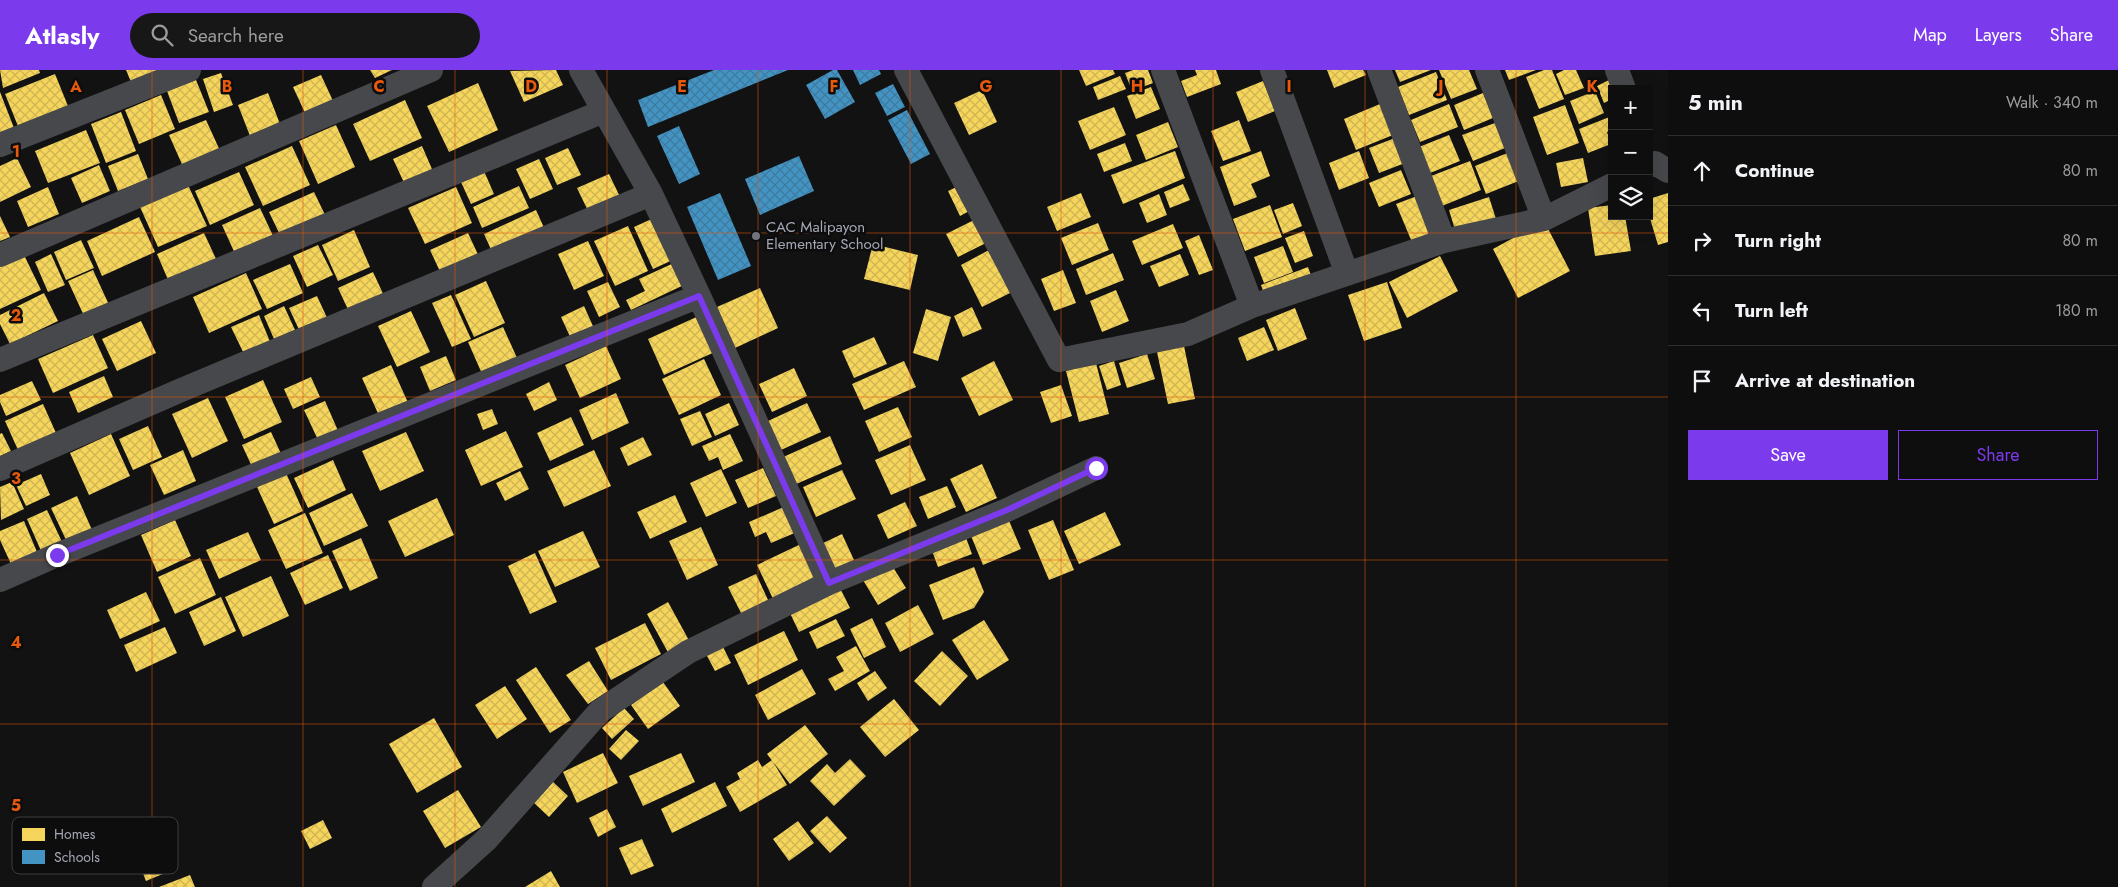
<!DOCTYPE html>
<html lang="en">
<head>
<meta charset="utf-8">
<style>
	body { margin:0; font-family:Jost,sans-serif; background:#171717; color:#f1f3f6 }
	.controls { position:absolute; right:15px; top:15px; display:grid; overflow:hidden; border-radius:0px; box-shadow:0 5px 20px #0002 }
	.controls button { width:45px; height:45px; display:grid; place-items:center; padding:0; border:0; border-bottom:1px solid #2e2e2e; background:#0e0e0e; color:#f1f3f6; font:25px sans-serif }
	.stop { position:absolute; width:15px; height:15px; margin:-11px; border:4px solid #7c3aed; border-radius:50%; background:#fff }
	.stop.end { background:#7c3aed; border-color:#fff; box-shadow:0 1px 5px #0008 }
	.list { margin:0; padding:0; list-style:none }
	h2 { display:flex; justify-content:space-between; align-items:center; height:65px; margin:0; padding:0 20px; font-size:21px }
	h2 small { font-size:16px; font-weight:400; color:#9b9c9e }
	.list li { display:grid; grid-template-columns:32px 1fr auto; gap:15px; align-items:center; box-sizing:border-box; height:70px; padding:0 20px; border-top:1px solid #2e2e2e }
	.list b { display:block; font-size:19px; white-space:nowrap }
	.list em { font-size:16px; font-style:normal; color:#9b9c9e }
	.actions { display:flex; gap:10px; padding:15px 20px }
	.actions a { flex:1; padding:11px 0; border:1px solid #7c3aed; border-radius:0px; text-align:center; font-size:18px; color:#7c3aed }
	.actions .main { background:#7c3aed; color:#fff }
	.icon { flex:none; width:28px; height:28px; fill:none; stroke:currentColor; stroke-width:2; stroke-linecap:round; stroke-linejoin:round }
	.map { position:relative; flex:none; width:1668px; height:817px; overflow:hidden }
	header { display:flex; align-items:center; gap:30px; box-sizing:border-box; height:70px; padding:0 25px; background:#7c3aed; color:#fff }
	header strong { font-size:24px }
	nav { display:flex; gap:28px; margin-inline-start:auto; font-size:18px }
	.search { width:350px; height:45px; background:#171717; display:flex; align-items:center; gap:12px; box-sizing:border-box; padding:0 18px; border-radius:28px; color:#9b9c9e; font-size:19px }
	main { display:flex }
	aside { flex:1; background:#0e0e0e }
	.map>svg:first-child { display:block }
	.homes { fill:url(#homes-cross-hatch) }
	.schools { fill:url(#schools-cross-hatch) }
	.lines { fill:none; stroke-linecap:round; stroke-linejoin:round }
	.minor { stroke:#47484b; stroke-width:24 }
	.route { stroke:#7c3aed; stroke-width:6 }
	.grid { fill:none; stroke:#e8590c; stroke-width:1; stroke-opacity:0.55 }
	.poi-dot { fill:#71747c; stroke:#0d0d0e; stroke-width:2 }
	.labels { text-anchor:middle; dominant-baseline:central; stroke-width:5; stroke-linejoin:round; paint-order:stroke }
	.poi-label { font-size:15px; fill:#a4a8b4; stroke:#0d0d0e; text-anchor:start }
	.key { fill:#0d0d0e; stroke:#3a3c40; stroke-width:1 }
	.key-label { font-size:14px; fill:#a4a8b4 }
	.grid-label { font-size:16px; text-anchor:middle; font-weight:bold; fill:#e8590c; stroke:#0d0d0e; stroke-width:5; stroke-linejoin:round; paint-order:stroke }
</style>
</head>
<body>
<header>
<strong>Atlasly</strong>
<div class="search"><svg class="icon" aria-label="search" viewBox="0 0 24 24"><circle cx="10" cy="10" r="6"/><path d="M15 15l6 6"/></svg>Search here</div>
<nav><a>Map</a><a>Layers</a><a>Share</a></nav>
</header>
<main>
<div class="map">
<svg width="1668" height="817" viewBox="0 0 1668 817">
	<defs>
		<pattern id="homes-cross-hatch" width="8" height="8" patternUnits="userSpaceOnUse" patternTransform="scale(1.25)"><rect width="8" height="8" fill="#f6d55c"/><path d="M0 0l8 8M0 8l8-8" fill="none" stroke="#cfb454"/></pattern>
		<pattern id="schools-cross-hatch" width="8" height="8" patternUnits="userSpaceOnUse" patternTransform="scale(1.25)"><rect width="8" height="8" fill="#4393c3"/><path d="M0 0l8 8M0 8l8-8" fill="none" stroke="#3e7ba0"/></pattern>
	</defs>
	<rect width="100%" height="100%" fill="#121213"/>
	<!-- homes -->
	<path class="homes" d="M0,0H39L40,3L3,18Z
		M126,0H160L131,12Z
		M370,0H392L375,8Z
		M556,0L563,15L524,32L510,1Z
		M1079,0H1113L1115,4L1086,16Z
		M1133,0H1148L1153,13L1132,21L1125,3Z
		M1195,0H1216L1221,14L1187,27L1181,11L1197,5Z
		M1327,0H1363L1366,5L1334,18Z
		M1395,0H1431L1400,12Z
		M1439,0H1469L1477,19L1451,29Z
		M1505,0H1536L1509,10Z
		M1544,0H1552L1564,29L1539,39L1526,7Z
		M1564,0H1576L1584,18L1565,25L1556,4Z
		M1436,2L1447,30L1409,45L1398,17Z
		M221,3L233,35L214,42L203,9Z
		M55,4L70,41L20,61L5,24Z
		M321,5L334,33L306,45L293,17Z
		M1120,6L1126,19L1098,30L1093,17Z
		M196,10L209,42L179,53L167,21Z
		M1609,10L1612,29L1604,33L1597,16Z
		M1263,11L1275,41L1248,52L1236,22Z
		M478,13L498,60L449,82L427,36Z
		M1151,17L1160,39L1136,49L1127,26Z
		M982,20L997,52L969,65L954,33Z
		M1595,21L1604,43L1579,54L1570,31Z
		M0,22L14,58L0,64Z
		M268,23L280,54L250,66L238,35Z
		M1483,23L1493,48L1464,60L1454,35Z
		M161,25L175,59L139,74L125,40Z
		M405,30L422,68L370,91L353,54Z
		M1380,34L1393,65L1356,80L1344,49Z
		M1449,34L1458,57L1420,72L1411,50Z
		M1565,35L1579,73L1547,85L1533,47Z
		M1114,37L1126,65L1090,80L1078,51Z
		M121,42L136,81L106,93L91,54Z
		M1612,46V60L1607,62L1611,74L1588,83L1579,59Z
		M206,50L222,85L185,101L169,65Z
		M1239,50L1251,81L1223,91L1211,61Z
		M1168,52L1178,77L1146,90L1136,65Z
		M1495,53L1505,78L1473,91L1462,65Z
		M336,55L355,97L318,114L299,71Z
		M86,60L100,93L48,113L35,81Z
		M1449,65L1460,91L1430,103L1419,77Z
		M1395,68L1405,93L1379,103L1369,78Z
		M1125,73L1132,91L1104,102L1097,84Z
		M292,76L310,115L263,136L245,97Z
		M422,76L435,106L407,119L393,89Z
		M568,78L581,105L557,115L545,88Z
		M1175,81L1185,108L1123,134L1111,105Z
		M1261,81L1270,106L1251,114L1257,127L1234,136L1220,97Z
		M1359,81L1369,108L1339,120L1329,93Z
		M1510,82L1521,110L1486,124L1475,96Z
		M138,84L148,109L118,121L108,96Z
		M17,88L31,117L0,132V96Z
		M1583,88L1588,112L1561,117L1556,93Z
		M539,89L553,119L530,129L516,99Z
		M1470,91L1481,120L1442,136L1431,106Z
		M99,95L110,121L82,133L71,108Z
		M1401,100L1411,124L1379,137L1369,113Z
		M484,101L494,124L471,134L461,112Z
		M239,102L254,135L210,155L195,121Z
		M609,104L622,131L590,145L577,118Z
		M963,114L975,138L960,146L948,121Z
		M1183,114L1190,130L1170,138L1164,122Z
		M188,115L207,156L158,177L140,137Z
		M519,116L529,138L482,158L473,137Z
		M48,117L59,144L28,157L17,131Z
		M456,117L472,153L425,174L408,138Z
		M314,122L327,149L282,169L269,142Z
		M1081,123L1091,147L1057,161L1047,137Z
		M1668,123V172L1658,175L1649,145V129Z
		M1159,124L1167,145L1147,153L1139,133Z
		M1417,126L1435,169L1414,177L1396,134Z
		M1489,127L1496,149L1456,163L1449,140Z
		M1293,133L1302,156L1283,164L1274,140Z
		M1270,135L1282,167L1245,181L1233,149Z
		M1612,135V146H1625L1631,181L1595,186L1588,138Z
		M260,138L275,170L237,188L222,155Z
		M536,140L546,162L494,186L484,164Z
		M0,146L10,167L0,171Z
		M139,147L155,182L102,206L87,171Z
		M656,147L675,189L653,199L634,157Z
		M974,150L986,173L958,187L946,164Z
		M1544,151L1570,201L1518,228L1493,179Z
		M1098,153L1109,180L1072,195L1061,168Z
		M1173,154L1183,178L1142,195L1132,171Z
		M628,156L648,201L615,216L594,171Z
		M354,160L370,197L338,211L322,175Z
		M1304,161L1313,186L1295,193L1285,168Z
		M204,163L217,191L169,212L157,184Z
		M468,163L481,191L443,208L430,180Z
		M1199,165L1213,200L1199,205L1185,171Z
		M81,170L94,198L66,210L54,182Z
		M588,171L604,206L574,220L558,184Z
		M873,174L918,185L910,220L864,209Z
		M318,175L333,205L307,217L293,186Z
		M1283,176L1293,202L1264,213L1254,187Z
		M989,180L1010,223L982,237L961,195Z
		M1113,183L1124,210L1086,225L1076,199Z
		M51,184L65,215L48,222L35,192Z
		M1180,184L1189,205L1159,217L1150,196Z
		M24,185L41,220L0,239V196Z
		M1440,186L1458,221L1407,248L1389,212Z
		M676,192L686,214L631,240L626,230L645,221L639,209Z
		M290,194L303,223L267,239L253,210Z
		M1308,197L1313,211L1266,229L1261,215Z
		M93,200L110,237L85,248L68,211Z
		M1063,200L1076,233L1054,241L1041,209Z
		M373,202L386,230L351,246L338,218Z
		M246,203L262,239L209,263L193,227Z
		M486,211L505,253L474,267L455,225Z
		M608,212L620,237L599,247L587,221Z
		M1387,212L1402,258L1364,271L1348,225Z
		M760,218L778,258L735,278L717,237Z
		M1116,220L1129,251L1102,262L1090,231Z
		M44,223L58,251L10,274L0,254V245Z
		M451,225L471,269L452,277L432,233Z
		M317,226L329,252L301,264L289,238Z
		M284,236L295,260L274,269L264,246Z
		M584,236L596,263L573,273L561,247Z
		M972,237L982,259L963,267L954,246Z
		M1295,238L1307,269L1278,281L1266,250Z
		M926,239L951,247L938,291L913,283Z
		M411,241L430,282L397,297L378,256Z
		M259,245L271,274L245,286L231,257Z
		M701,245L717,281L664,305L648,269Z
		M141,251L156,283L117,301L102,269Z
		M503,257L518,290L483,306L468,272Z
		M1264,257L1274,280L1247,291L1238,268Z
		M93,265L108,298L53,323L38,289Z
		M874,267L887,294L854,308L842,281Z
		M606,276L621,309L580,328L565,295Z
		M1184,276L1195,329L1168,334L1157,282Z
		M1147,284L1155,309L1127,318L1119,293Z
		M446,286L456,310L430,321L420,297Z
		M704,289L721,325L679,345L662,309Z
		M904,291L916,317L864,340L852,314Z
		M994,291L1013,330L979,346L961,308Z
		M1114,291L1121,315L1107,320L1099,296Z
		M1096,293L1109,344L1079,352L1066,301Z
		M391,295L410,337L381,350L362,308Z
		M794,298L807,326L772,342L759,314Z
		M104,306L113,327L78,343L69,322Z
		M311,307L320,327L293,339L284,319Z
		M263,310L282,352L244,369L225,327Z
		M32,311L41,330L6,346L0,332V325Z
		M549,312L557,330L534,341L526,324Z
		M1061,315L1072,346L1051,353L1040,322Z
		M616,323L629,353L592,370L579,340Z
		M208,328L228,371L192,388L172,344Z
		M325,331L339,363L319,372L304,340Z
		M729,333L739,355L715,366L705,344Z
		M807,333L821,362L772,384L759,355Z
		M43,334L56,363L18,380L5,351Z
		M898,337L912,367L879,382L865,351Z
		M492,339L498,354L483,360L477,344Z
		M700,341L712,367L692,376L680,349Z
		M571,347L584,375L550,391L537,363Z
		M148,356L162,387L133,400L119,369Z
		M506,361L523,397L481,416L465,380Z
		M271,362L283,388L254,401L242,375Z
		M406,362L424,401L380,421L362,381Z
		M2,363L11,381L0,386V364Z
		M111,364L130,406L89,425L70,383Z
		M730,364L743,391L723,400L718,387L709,391L702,376Z
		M830,366L842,394L794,415L781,388Z
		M643,367L652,385L628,396L620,378Z
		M910,375L926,410L891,425L875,390Z
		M183,380L196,411L164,425L150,395Z
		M594,380L611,416L564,437L547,401Z
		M333,390L346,420L308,438L294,408Z
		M982,394L997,428L966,442L950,409Z
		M763,398L776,426L748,438L735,410Z
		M721,399L737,433L706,447L690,413Z
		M842,400L856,429L816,447L803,417Z
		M520,401L529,419L505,431L496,413Z
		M286,403L303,441L274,454L257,417Z
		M41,404L50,425L26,436L16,415Z
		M12,412L24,439L1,450L0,417Z
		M947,416L956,437L928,449L919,427Z
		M352,423L368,456L324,476L309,443Z
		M675,425L687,452L650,469L637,442Z
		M77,426L92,460L67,472L51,438Z
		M437,428L454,465L405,487L388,451Z
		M905,432L917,456L888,469L877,445Z
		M786,436L797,462L771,473L766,462L755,467L749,452Z
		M47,440L63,474L42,483L27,449Z
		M1105,442L1121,475L1079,494L1064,461Z
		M305,443L323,483L286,499L268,460Z
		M1007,446L1021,479L983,495L969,461Z
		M175,450L191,486L157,502L141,465Z
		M1053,450L1074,500L1049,510L1028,460Z
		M24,451L37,482L11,494L0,470V461Z
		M701,457L718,495L687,510L669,471Z
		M583,461L600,497L555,517L538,481Z
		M248,462L261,490L219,509L206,480Z
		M842,464L854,490L828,503L815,477Z
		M965,465L972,484L938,497L931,478Z
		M361,468L378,508L350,521L332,481Z
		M803,473L820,510L774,531L757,495Z
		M535,483L557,532L530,544L508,496Z
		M328,485L343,518L305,535L290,503Z
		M200,488L216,525L175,544L158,507Z
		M891,494L906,518L878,535L863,510Z
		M974,497L984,522L974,538L943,550L929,515Z
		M756,504L769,532L742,545L728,517Z
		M271,506L289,546L243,567L225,527Z
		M839,516L850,538L799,562L789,541Z
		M146,522L160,551L120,569L107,540Z
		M221,527L236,561L204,576L189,542Z
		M668,532L691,574L670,586L647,544Z
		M918,535L934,564L900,582L885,553Z
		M872,548L886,577L864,588L850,559Z
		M836,549L845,566L817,579L809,562Z
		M984,550L1009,590L977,610L952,570Z
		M645,553L661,584L611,610L595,578Z
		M165,557L177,583L136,602L124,575Z
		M784,561L798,590L748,615L734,585Z
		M722,575L731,593L715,601L706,584Z
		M856,576L870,601L835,621L828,609L844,601L836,587Z
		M942,581L968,606L940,636L914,611Z
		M589,591L608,621L588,634L566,605Z
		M536,597L571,650L550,663L516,610Z
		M802,599L816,624L768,650L755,625Z
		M875,601L887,618L868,631L857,613Z
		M663,612L680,636L648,659L631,635Z
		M505,616L527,649L497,669L475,635Z
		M894,629L919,660L885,687L860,657Z
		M624,638L634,649L612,669L602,658Z
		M434,648L462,697L417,723L389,674Z
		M805,655L828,684L790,714L767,684Z
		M626,660L639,671L621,690L609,679Z
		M603,683L618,713L577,733L563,702Z
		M681,683L695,712L643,736L629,706Z
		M850,689L866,706L834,736L810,711L827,694L835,703Z
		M758,690L762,697L772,690L787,715L740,742L726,717L740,709L737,703Z
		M551,710L568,726L549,747L532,731Z
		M715,712L727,736L672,763L661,739Z
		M458,720L481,757L445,778L423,741Z
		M607,739L616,757L598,767L589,748Z
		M827,746L847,768L830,783L810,761Z
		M323,750L332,768L310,779L301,761Z
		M798,751L814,773L789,791L773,769Z
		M642,769L654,796L631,805L619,778Z
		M167,775L177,798L146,811L137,788Z
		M551,801L560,817H525Z
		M190,805L195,817H159Z"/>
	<!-- schools -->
	<path class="schools" d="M714,0H788L648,57L638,30Z
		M833,0H837L855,32L825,49L806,15Z
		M853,0H879L881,4L860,15Z
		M893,14L905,37L887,46L875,23Z
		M907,40L930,84L911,94L888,50Z
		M679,56L700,104L679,114L657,66Z
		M799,86L814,121L760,145L745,109Z
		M720,123L751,196L718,210L687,137Z"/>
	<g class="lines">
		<!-- minor -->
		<path class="minor" d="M906,0L1059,290L1188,264L1252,236L1444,171L1544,149L1612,115
			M1163,0L1252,236
			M1272,0L1347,204
			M1379,0L1444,171
			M1487,0L1544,149
			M1617,0L1624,19
			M0,75L189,0
			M1649,96L1655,93L1668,101
			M0,185L431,0
			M699,226L829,513
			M0,290L604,41
			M0,399L179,321L651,124
			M0,510L57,485L699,226L651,124L581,0
			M434,817L487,769L600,641L688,582L829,513L1007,440L1096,398"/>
	</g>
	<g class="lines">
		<!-- route -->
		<path class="route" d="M57,485L699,226L829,513L1007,440L1096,398"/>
	</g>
	<!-- grid -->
	<path class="grid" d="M152,0V817M303,0V817M455,0V817M607,0V817M758,0V817M910,0V817M1061,0V817M1213,0V817M1365,0V817M1516,0V817M0,163H1668M0,327H1668M0,490H1668M0,654H1668"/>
	<!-- markers -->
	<circle class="poi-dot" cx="756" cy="166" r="5"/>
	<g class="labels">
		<!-- poi labels -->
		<g class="poi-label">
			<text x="766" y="157">CAC Malipayon<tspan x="766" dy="17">Elementary School</tspan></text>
		</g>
	</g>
	<!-- legend -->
	<rect x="12" y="747" width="166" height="57" rx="8" class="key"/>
	<rect x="22" y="758" width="23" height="13" fill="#f6d55c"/>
	<rect x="22" y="780" width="23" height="14" fill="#4393c3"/>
	<g class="key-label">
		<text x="54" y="769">Homes</text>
		<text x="54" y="792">Schools</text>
	</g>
	<g class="grid-label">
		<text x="76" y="22">A</text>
		<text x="227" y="22">B</text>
		<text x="379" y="22">C</text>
		<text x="531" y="22">D</text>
		<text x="682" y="22">E</text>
		<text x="834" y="22">F</text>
		<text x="986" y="22">G</text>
		<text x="1137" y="22">H</text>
		<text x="1289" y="22">I</text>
		<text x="1441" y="22">J</text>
		<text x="1592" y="22">K</text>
		<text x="16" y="87">1</text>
		<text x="16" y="251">2</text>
		<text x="16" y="414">3</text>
		<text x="16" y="578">4</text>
		<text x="16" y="741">5</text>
	</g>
</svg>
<div class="controls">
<button>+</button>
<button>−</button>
<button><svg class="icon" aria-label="layers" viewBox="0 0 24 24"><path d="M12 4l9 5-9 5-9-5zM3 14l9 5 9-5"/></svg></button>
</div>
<div class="stop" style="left:1096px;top:398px"></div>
<div class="stop end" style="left:57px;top:485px"></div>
</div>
<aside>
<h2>5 min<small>Walk · 340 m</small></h2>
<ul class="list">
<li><svg class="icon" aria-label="ahead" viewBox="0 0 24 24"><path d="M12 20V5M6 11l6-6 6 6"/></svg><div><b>Continue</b></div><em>80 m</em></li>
<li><svg class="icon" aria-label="right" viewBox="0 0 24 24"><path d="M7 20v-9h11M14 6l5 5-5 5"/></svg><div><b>Turn right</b></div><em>80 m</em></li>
<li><svg class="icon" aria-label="left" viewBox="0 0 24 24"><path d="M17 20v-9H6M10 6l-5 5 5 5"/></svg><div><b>Turn left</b></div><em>180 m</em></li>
<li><svg class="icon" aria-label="arrive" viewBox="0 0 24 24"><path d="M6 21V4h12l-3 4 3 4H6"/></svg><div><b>Arrive at destination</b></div></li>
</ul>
<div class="actions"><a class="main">Save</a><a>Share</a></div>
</aside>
</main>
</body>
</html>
